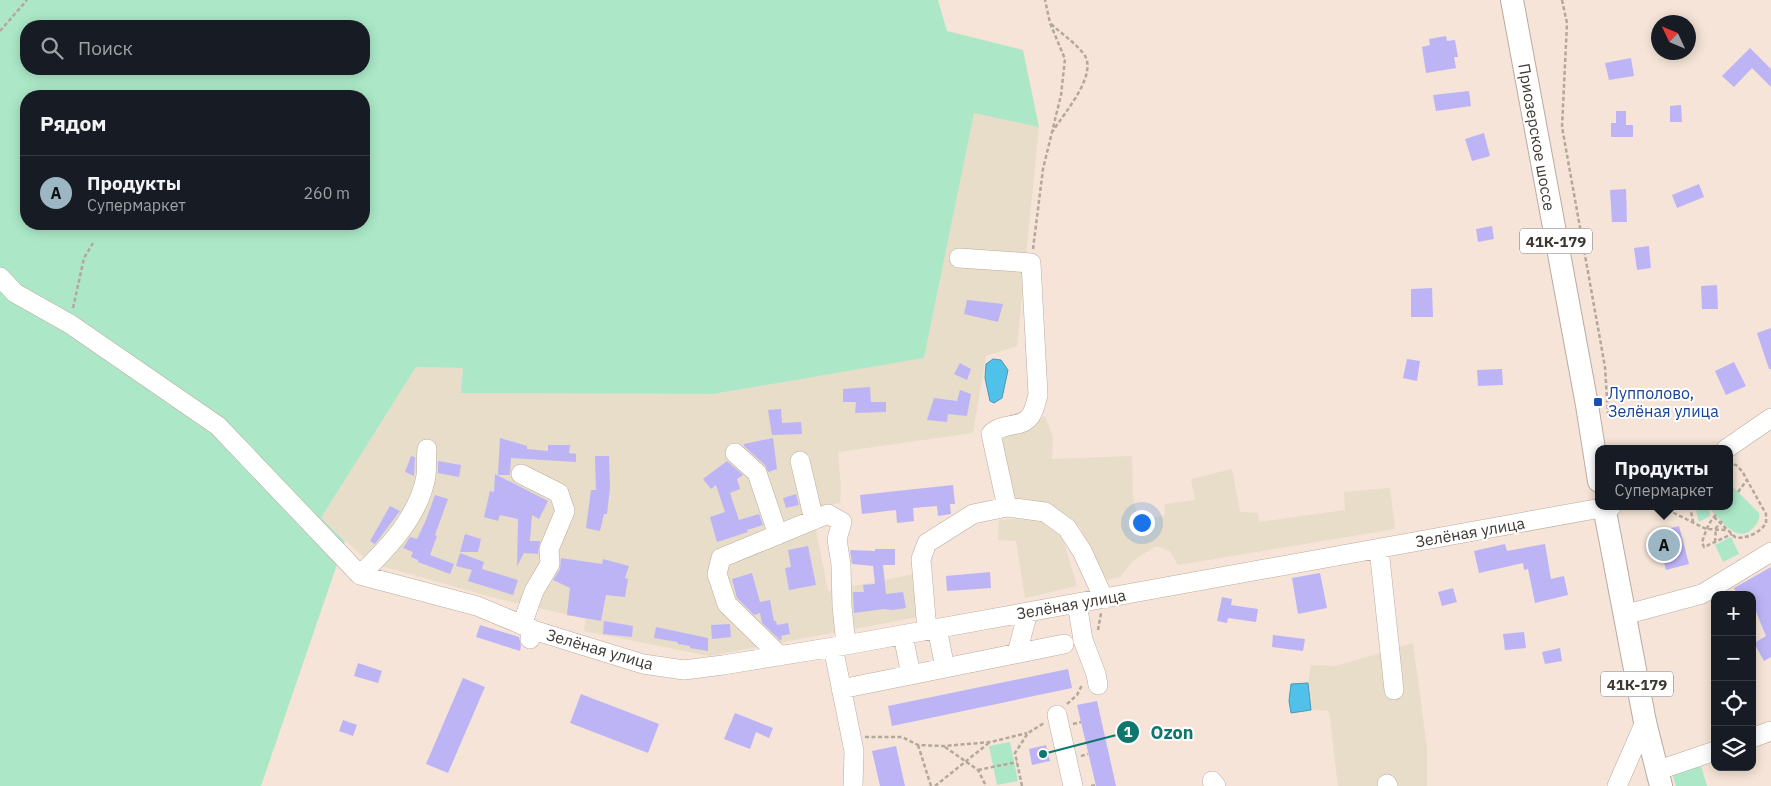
<!DOCTYPE html>
<html lang="ru">
<head>
<meta charset="utf-8">
<style>
	body { margin:0; font-family:"IBM Plex Sans",sans-serif; background:#20242c; color:#f1f3f6 }
	.controls { position:absolute; right:15px; bottom:15px; display:grid; overflow:hidden; border-radius:10px; box-shadow:0 2px 12px #0003 }
	.controls button { width:45px; height:45px; display:grid; place-items:center; padding:0; border:0; border-bottom:1px solid #363941; background:#171b24; color:#f1f3f6; font:25px sans-serif }
	.compass { position:absolute; left:1651px; top:15px; width:45px; height:45px; border-radius:50%; background:#171b24; box-shadow:0 2px 12px #0003; rotate:314deg }
	.you { position:absolute; left:1141px; top:522px; width:18px; height:18px; margin:-12px; border:4px solid #fff; border-radius:50%; background:#1a73e8; box-shadow:0 0 0 8px #1a73e833 }
	.badge { display:grid; place-items:center; width:32px; height:32px; border-radius:50%; background:#9db6c4; color:#111; font-size:16px; font-weight:700 }
	.pin { position:absolute; translate:-50% -50%; border:2px solid #fff; box-shadow:0 1px 5px #0006 }
	.popup { position:absolute; left:1595px; top:445px; width:138px; height:65px; box-sizing:border-box; display:grid; place-content:center; border-radius:10px; background:#171b24; filter:drop-shadow(0 1px 4px #0005); font-size:16px; white-space:nowrap; color:#9ea1a6 }
	.popup b { font-size:19px; color:#f1f3f6 }
	.popup::after { content:''; position:absolute; left:50%; top:100%; margin-left:-10px; border:10px solid transparent; border-top-color:#171b24 }
	.list { margin:0; padding:0; list-style:none }
	h2 { display:flex; justify-content:space-between; align-items:center; height:65px; margin:0; padding:0 20px; font-size:21px }
	h2 small { font-size:16px; font-weight:400; color:#9ea1a6 }
	.list li { display:grid; grid-template-columns:32px 1fr auto; gap:15px; align-items:center; box-sizing:border-box; height:75px; padding:0 20px; border-top:1px solid #363941 }
	.list b { display:block; font-size:19px; white-space:nowrap }
	.list p { margin:0; font-size:16px; white-space:nowrap; color:#9ea1a6 }
	.list em { font-size:16px; font-style:normal; color:#9ea1a6 }
	.icon { flex:none; width:28px; height:28px; fill:none; stroke:currentColor; stroke-width:2; stroke-linecap:round; stroke-linejoin:round }
	.map { position:relative; flex:none; width:1771px; height:786px; overflow:hidden }
	.search { position:absolute; background:#171b24; box-shadow:0 2px 12px #0003; left:20px; top:20px; width:350px; height:55px; display:flex; align-items:center; gap:12px; box-sizing:border-box; padding:0 18px; border-radius:20px; color:#9ea1a6; font-size:19px }
	.panel { position:absolute; background:#171b24; box-shadow:0 2px 12px #0003; left:20px; top:90px; width:350px; height:140px; border-radius:20px }
	.map>svg:first-child { display:block }
	.industrial { fill:#e7ddc8 }
	.green { fill:#ace8c8; fill-rule:evenodd }
	.water { fill:#50c1e9; stroke:#4b98b2 }
	.building { fill:#bdb4f6 }
	.lines { fill:none; stroke-linecap:round; stroke-linejoin:round }
	.minor-casing { stroke:#bbab9e; stroke-width:20 }
	.major-casing { stroke:#bbab9e; stroke-width:24 }
	.path { stroke:#b4a79c; stroke-width:2.5; stroke-dasharray:4 2.5; stroke-linecap:butt }
	.minor { stroke:#fff; stroke-width:19 }
	.major { stroke:#fff; stroke-width:22 }
	.transit-dot { fill:#1a4fb4; stroke:#fff; stroke-width:2 }
	.labels { text-anchor:middle; dominant-baseline:central; stroke-width:4; stroke-linejoin:round; paint-order:stroke }
	.shield { fill:#fff; stroke:#787470; stroke-width:1 }
	.shield-label { font-size:15px; font-weight:bold; fill:#3e3832 }
	.street-label { font-size:16px; fill:#3e3832; stroke:#fff }
	.transit-label { font-size:16px; fill:#164399; stroke:#fff; text-anchor:start }
	.leader { fill:none; stroke:#0f766e; stroke-width:2 }
	.callout-dot { fill:#0f766e; stroke:#fff; stroke-width:2 }
	.mark-label { font-size:15px; text-anchor:middle; font-weight:bold; fill:#fff }
	.callout-label { font-size:18px; text-anchor:middle; font-weight:bold; fill:#0f766e; stroke:#fff; stroke-width:4; stroke-linejoin:round; paint-order:stroke }
</style>
</head>
<body>
<div class="map">
<svg width="1771" height="786" viewBox="0 0 1771 786">
	<rect width="100%" height="100%" fill="#f5e4d7"/>
	<!-- industrial -->
	<path class="industrial" d="M974,112L1039,127L1017,346L986,356L973,433L838,452L841,489L840,503L818,507L814,520L828,591L915,574L918,617L709,656L584,631L586,619L499,599L370,563L321,518L416,367L463,368L462,393L713,394L924,358Z
		M1045,416L1053,437L1052,459L1132,456L1133,498L1138,518L1164,516L1165,504L1195,500L1191,479L1232,469L1240,512L1258,513L1259,522L1345,510L1344,492L1390,488L1395,529L1178,565L1170,551L1156,546L1134,560L1120,577L1102,581L1081,528L1048,505L1013,498L1000,430L1022,426Z
		M1011,519L1040,520L1061,532L1077,586L1025,598L1016,541L998,540L999,520Z
		M1413,643L1427,748V786H1338L1329,711L1311,710L1308,683L1311,665L1336,666Z"/>
	<!-- green -->
	<path class="green" d="M0,0H938L947,31L1023,50L1039,127L974,113L924,358L713,394L461,393L463,368L416,367L321,518L345,541L261,786H0ZM26,26H364V69H26ZM26,96H364V224H26Z
		M1729,483L1759,513C1760,519 1758,523 1754,527C1738,546 1721,520 1709,508L1710,516L1699,522L1696,511L1706,506H1729Z
		M1731,537L1739,554L1723,562L1715,545Z
		M1010,742L1018,781L997,785L989,746Z
		M1696,765L1701,766L1707,786H1676L1673,776L1675,772Z"/>
	<!-- water -->
	<path class="water" d="M993,359L1001,360L1008,370L1002,398L994,403L990,401L985,378L986,364Z
		M1308,683L1311,710L1291,713L1289,701L1291,684Z"/>
	<!-- building -->
	<path class="building" d="M1446,36L1447,41L1455,40L1458,57H1454L1456,68L1426,73L1422,47L1430,45L1429,39Z
		M1750,48L1771,69V87L1752,68L1734,87L1722,76Z
		M1631,58L1634,76L1609,80L1605,63Z
		M1469,91L1471,106L1436,111L1433,95Z
		M1681,105L1682,122H1670V106Z
		M1616,111H1626V125H1633V137H1611V123H1616Z
		M1484,133L1490,156L1472,161L1465,139Z
		M1699,184L1704,197L1677,208L1672,195Z
		M1626,189L1627,222H1612L1610,190Z
		M1492,226L1494,239L1478,242L1476,229Z
		M1649,246L1651,268L1637,270L1634,248Z
		M1717,285L1718,309H1702L1701,286Z
		M1432,288L1433,317H1411V289Z
		M967,300L1003,304L998,322L964,314Z
		M1771,328V369H1769L1757,333Z
		M1407,359L1420,361L1417,381L1403,378Z
		M1734,362L1746,386L1726,395L1715,371Z
		M960,363L971,369L967,380L954,374Z
		M1502,369L1503,385L1478,386L1477,370Z
		M870,387L871,402H886V412L855,413L856,402H843V389Z
		M960,390L971,394L967,416L948,414L947,422L927,420L934,398L957,401Z
		M781,409L782,423L801,422L802,434L772,435L768,410Z
		M500,438L527,446V449L548,451V445H570L569,453L576,454V462L511,458L510,475H498Z
		M773,438L777,469L768,472L765,465L744,446V444Z
		M411,456L415,457L414,476L405,472Z
		M595,456H609L610,488L607,514H604L600,531L586,528L591,490H596Z
		M438,461L461,465L459,477L438,473Z
		M727,461L743,475L737,479L740,489L730,493L739,520L759,514L763,525L747,530L748,532L717,542L710,517L725,512L716,485L711,489L703,479Z
		M495,474L548,501L539,519L532,515L530,541H540L538,554L524,553L517,566L518,519L500,515L498,521L484,517L490,491L494,492Z
		M953,485L955,504H950L951,514L938,516L937,506L913,508L914,521L897,523L896,510L862,514L860,495Z
		M796,494L799,505L786,508L783,498Z
		M435,495L448,499L435,535L437,536L430,555L454,564L450,574L418,562V560L411,557L413,552L403,548L410,537L417,539L426,520Z
		M390,506L400,511L375,544L370,541Z
		M1679,526L1689,564L1666,570L1656,532Z
		M465,534L481,539L478,552H460Z
		M1505,544L1507,551L1545,544L1551,579L1564,576L1568,595L1535,603L1528,569L1524,570L1523,563L1479,573L1474,551Z
		M808,546L816,585L789,590L785,568L791,567L788,550Z
		M875,549H895V565H883L886,594L903,592L906,608L893,610L884,609L854,613L853,592H864L863,585L875,584L873,566L852,564L850,550L875,551Z
		M460,553L484,562L482,569L518,580L513,595L468,581L472,570L456,566Z
		M561,558L602,564L603,559L629,566L625,578L628,579L625,597L606,595L601,621L567,615L570,588L553,580L560,569Z
		M1771,567V657L1764,661L1754,643L1766,636L1752,602V595H1738L1734,588Z
		M990,572L991,588L947,591L946,576Z
		M752,573L760,602L770,600L774,621H776L777,625L788,623L790,634L781,636L782,639L780,640L762,623L760,613L754,615L737,598L732,579Z
		M1320,573L1327,608L1298,614L1292,578Z
		M1453,588L1457,602L1442,606L1438,592Z
		M1222,597L1232,599L1231,605L1258,609L1256,622L1228,618L1227,623L1217,621Z
		M604,621L633,626L632,637L603,634Z
		M730,624L731,637L712,639L711,625Z
		M480,625L519,637L521,646L520,651L476,637Z
		M656,627L708,638V651L690,648V646L678,644V642L654,638Z
		M1524,632L1526,648L1505,650L1503,634Z
		M1273,635L1305,639L1303,651L1272,647Z
		M1560,648L1562,661L1545,664L1542,652Z
		M358,663L382,671L378,683L354,676Z
		M1068,669L1072,688L892,726L888,706Z
		M463,678L485,687L448,773L426,764Z
		M581,694L659,724L648,753L570,723Z
		M1097,701L1116,786H1096L1077,705Z
		M735,713L773,728L769,738L756,732L750,749L724,739Z
		M343,720L357,725L353,736L339,731Z
		M1046,745L1050,761L1032,765L1029,749Z
		M896,746L905,786H880L872,751Z"/>
	<g class="lines">
		<defs>
			<path id="minor" d="M959,258L1031,263L1038,395C1036,401 1035,409 1031,415C1023,429 1001,422 991,434L1007,507
				M0,277L15,293L70,324L218,426L360,575
				M1726,449L1771,418
				M735,453L757,473L778,535
				M800,461L814,520
				M521,474L559,493L565,511L549,549L550,564L534,591L522,625
				M1379,549L1394,690
				M360,575L477,606L532,629
				M360,575C388,548 419,516 426,476C427,468 426,458 427,449
				M1077,603L1083,640L1096,674L1098,685
				M1624,615L1702,594L1771,552
				M937,628L945,668
				M927,630L921,559L927,543L973,514L1007,507L1045,512L1067,528L1082,551L1104,599
				M903,635L911,675
				M530,639L533,630L643,664L684,670L723,665L846,645L1612,506
				M833,647L854,751L853,786
				M1017,653L1028,612
				M780,656L727,604L717,574L721,558L828,514L842,522L837,539L841,565L842,606L846,645
				M841,689L1064,644
				M1057,715L1073,786
				M1752,738L1771,731
				M1656,771L1715,751
				M1212,781L1216,786
				M1387,784L1388,786
				M1617,786L1645,722"/>
			<path id="major" d="M1512,0L1587,405L1599,481
				M1604,506L1645,722L1661,786"/>
		</defs>
		<!-- minor casing -->
		<use href="#minor" class="minor-casing"/>
		<!-- major casing -->
		<use href="#major" class="major-casing"/>
		<!-- path -->
		<path class="path" d="M1562,0L1567,23L1562,127L1605,367L1608,414
			M1051,24C1062,34 1074,42 1083,53C1100,73 1064,113 1053,131
			M0,31L27,0
			M1033,249L1043,169L1061,95L1065,59L1050,23L1045,0
			M73,308L84,258L93,243
			M1738,492L1747,480
			M1672,506L1674,513L1706,529L1726,530
			M1690,506L1693,522
			M1716,515C1708,523 1706,531 1702,542L1704,547L1732,534
			M1714,517L1735,537C1745,540 1761,532 1766,523V514L1742,471L1736,465L1730,464
			M1715,542L1716,528L1722,521
			M1098,630L1101,613
			M1067,704L1077,695L1082,685
			M1073,724L1081,722
			M865,737H902L918,745L944,746L991,742L1027,733
			M918,745L931,786
			M945,747L978,770L986,786
			M1081,756L1088,754
			M978,770L1017,762
			M935,786L990,742
			M1022,786L1015,753L1028,733L1044,723
			M1091,786L1096,785"/>
		<!-- minor -->
		<use href="#minor" class="minor"/>
		<!-- major -->
		<use href="#major" class="major"/>
	</g>
	<!-- markers -->
	<rect class="transit-dot" x="1593" y="397" width="10" height="10" rx="2.5"/>
	<g class="labels">
		<!-- shield labels -->
		<g class="shield">
			<rect x="1520" y="228.5" width="72" height="25" rx="4"/>
			<rect x="1601" y="671.5" width="72" height="25" rx="4"/>
		</g>
		<g class="shield-label">
			<text x="1556" y="241">41К-179</text>
			<text x="1637" y="684">41К-179</text>
		</g>
		<!-- street labels -->
		<g class="street-label">
			<text transform="translate(1537 137) rotate(80)">Приозерское шоссе</text>
			<text transform="translate(1470 532) rotate(-10)">Зелёная улица</text>
			<text transform="translate(1071 604) rotate(-10)">Зелёная улица</text>
			<text transform="translate(600 649) rotate(16)">Зелёная улица</text>
		</g>
		<!-- transit labels -->
		<g class="transit-label">
			<text x="1608" y="393">Лупполово,<tspan x="1608" dy="18">Зелёная улица</tspan></text>
		</g>
	</g>
	<!-- callouts -->
	<path class="leader" d="M1043 754L1128 732"/>
	<g class="callout-dot">
		<circle cx="1043" cy="754" r="5"/>
		<circle cx="1128" cy="732" r="12"/>
	</g>
	<g class="mark-label">
		<text x="1128" y="737">1</text>
	</g>
	<g class="callout-label">
		<text x="1172" y="739">Ozon</text>
	</g>
</svg>
<div class="controls">
<button>+</button>
<button>−</button>
<button><svg class="icon" aria-label="locate" viewBox="0 0 24 24"><circle cx="12" cy="12" r="6"/><path d="M12 2v4M12 18v4M2 12h4M18 12h4"/></svg></button>
<button><svg class="icon" aria-label="layers" viewBox="0 0 24 24"><path d="M12 4l9 5-9 5-9-5zM3 14l9 5 9-5"/></svg></button>
</div>
<svg class="compass" viewBox="-18 -18 36 36"><path d="M0-13l5 13h-10z" fill="#e53935"/><path d="M0 13l5-13h-10z" fill="#9ea1a6"/></svg>
<div class="you"></div>
<div class="pin badge" style="left:1664px;top:545px">A</div>
<div class="popup"><b>Продукты</b>Супермаркет</div>
<div class="search"><svg class="icon" aria-label="search" viewBox="0 0 24 24"><circle cx="10" cy="10" r="6"/><path d="M15 15l6 6"/></svg>Поиск</div>
<section class="panel">
<h2>Рядом<small></small></h2>
<ul class="list">
<li><span class="badge">A</span><div><b>Продукты</b><p>Супермаркет</p></div><em>260 m</em></li>
</ul>
</section>
</div>
</body>
</html>
